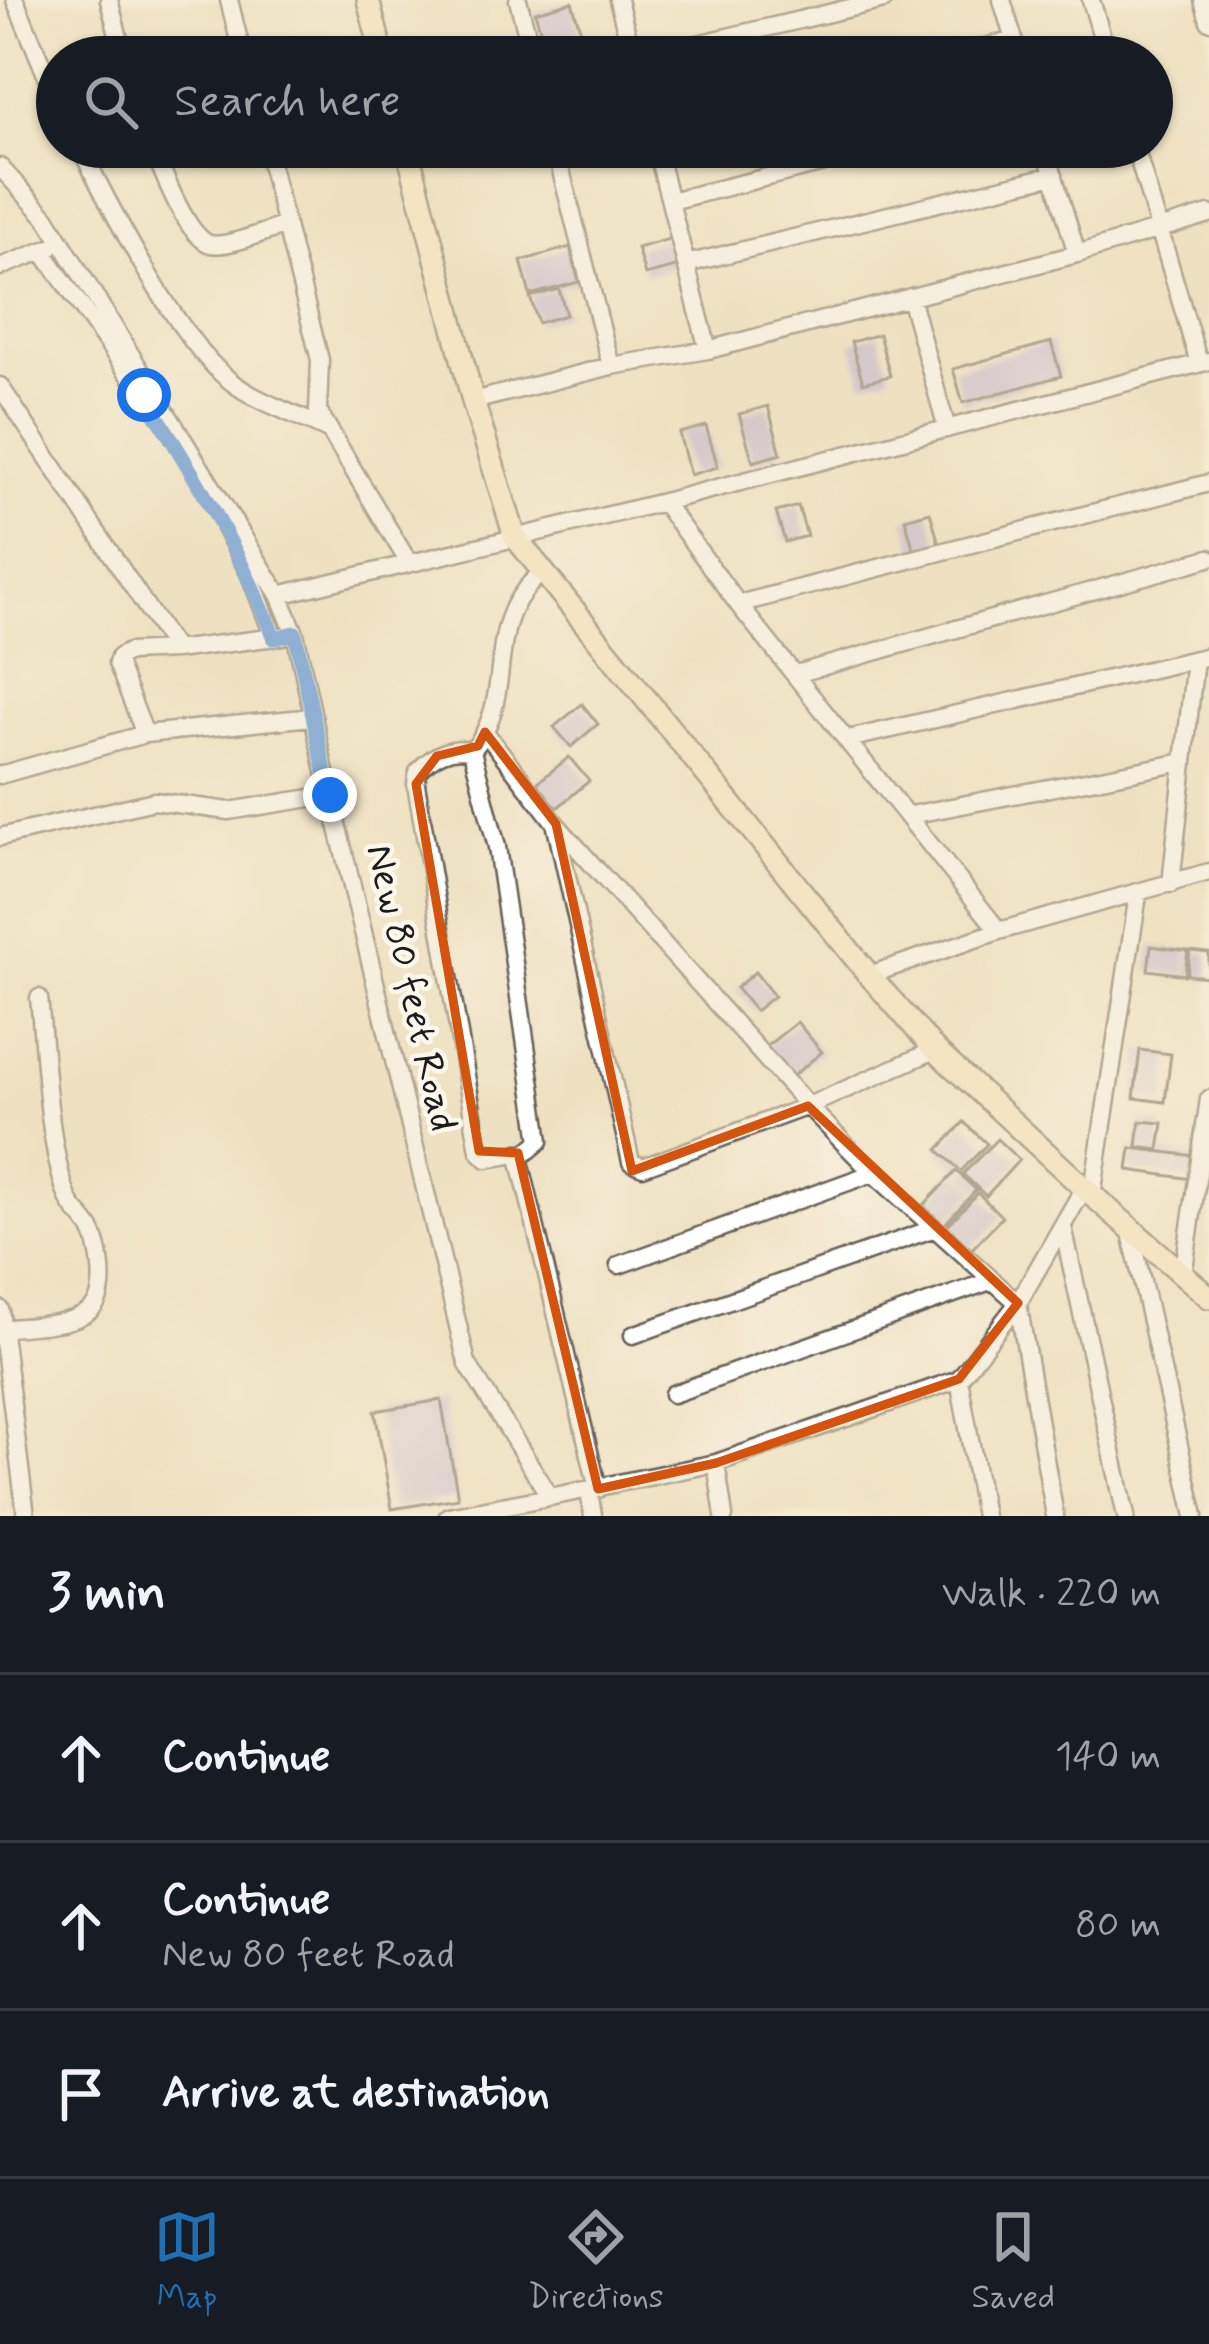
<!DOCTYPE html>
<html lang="en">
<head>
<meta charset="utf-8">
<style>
	body { margin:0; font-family:Mynerve,sans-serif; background:#20242c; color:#f1f3f6 }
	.stop { position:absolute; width:36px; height:36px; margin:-27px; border:9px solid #1a73e8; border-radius:50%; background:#fff }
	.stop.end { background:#1a73e8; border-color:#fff; box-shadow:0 3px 12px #0008 }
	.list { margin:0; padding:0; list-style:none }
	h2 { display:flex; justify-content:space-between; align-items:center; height:156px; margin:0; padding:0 48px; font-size:51px }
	h2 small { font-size:39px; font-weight:400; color:#9ea1a6 }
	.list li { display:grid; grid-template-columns:78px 1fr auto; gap:36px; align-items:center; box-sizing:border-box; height:168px; padding:0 48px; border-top:3px solid #363941 }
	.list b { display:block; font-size:45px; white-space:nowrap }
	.list p { margin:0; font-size:39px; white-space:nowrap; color:#9ea1a6 }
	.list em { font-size:39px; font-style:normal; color:#9ea1a6 }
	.icon { flex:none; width:66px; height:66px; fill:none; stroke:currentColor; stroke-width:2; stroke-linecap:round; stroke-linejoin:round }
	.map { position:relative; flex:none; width:1209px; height:1516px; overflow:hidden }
	.search { position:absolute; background:#171b24; box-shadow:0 3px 9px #0004; left:36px; right:36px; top:36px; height:132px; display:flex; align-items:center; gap:30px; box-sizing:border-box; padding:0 42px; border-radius:66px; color:#9ea1a6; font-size:45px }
	.sheet { height:660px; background:#171b24 }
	nav { display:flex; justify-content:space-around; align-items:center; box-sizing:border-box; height:168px; border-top:3px solid #363941; background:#171b24; font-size:33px; color:#9ea1a6 }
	nav a { display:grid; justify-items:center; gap:6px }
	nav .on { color:#1f6fb2 }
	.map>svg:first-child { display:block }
	.building { fill:#b6abd9 }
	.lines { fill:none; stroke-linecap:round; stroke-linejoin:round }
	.street-casing { stroke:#666156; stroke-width:21 }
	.secondary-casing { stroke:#666156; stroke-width:26 }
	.street { stroke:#fff; stroke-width:16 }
	.secondary { stroke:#fbe6c4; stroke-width:21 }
	.route { stroke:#1a73e8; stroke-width:15 }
	.marked { fill:none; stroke:#d4530e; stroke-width:9; stroke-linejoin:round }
	.labels { text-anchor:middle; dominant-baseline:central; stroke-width:9; stroke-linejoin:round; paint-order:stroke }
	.street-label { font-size:39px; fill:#1c1c1c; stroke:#fbf7ec }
</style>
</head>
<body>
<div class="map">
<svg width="1209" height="1516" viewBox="0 0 1209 1516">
	<rect width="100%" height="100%" fill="#fbf7ec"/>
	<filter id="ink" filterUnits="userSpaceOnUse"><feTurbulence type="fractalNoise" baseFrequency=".00833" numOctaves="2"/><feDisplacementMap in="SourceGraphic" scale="24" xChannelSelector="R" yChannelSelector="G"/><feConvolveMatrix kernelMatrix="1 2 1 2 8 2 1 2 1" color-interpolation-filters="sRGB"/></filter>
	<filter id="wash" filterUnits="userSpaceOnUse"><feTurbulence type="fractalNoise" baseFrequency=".004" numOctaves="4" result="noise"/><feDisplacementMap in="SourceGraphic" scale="48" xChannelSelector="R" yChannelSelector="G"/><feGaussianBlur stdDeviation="2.7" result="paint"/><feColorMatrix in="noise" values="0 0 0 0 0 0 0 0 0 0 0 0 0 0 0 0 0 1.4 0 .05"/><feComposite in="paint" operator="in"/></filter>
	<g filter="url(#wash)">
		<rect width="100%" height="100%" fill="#eee1c1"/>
		<g id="blocks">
			<!-- building -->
			<path class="building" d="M572,2L581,32L544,43L535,12Z
				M510,39L515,57H472L470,50Z
				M673,238L680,266L645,275L637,248Z
				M570,247L579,282L530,295L521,261Z
				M559,289L566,315L538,323L530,297Z
				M879,334L890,376L863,383L851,342Z
				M1051,342L1061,376L963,403L953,369Z
				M768,406L781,454L753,462L739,414Z
				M706,426L718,467L690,475L679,433Z
				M798,506L807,536L785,542L776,512Z
				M930,512L940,547L915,554L905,519Z
				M582,704L598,724L571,747L554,727Z
				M569,757L589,781L557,808L537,783Z
				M1151,946L1188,951L1185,975L1148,970Z
				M1190,951L1209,953V977L1187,975Z
				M755,972L774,996L755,1011L736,988Z
				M797,1022L822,1052L788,1080L763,1049Z
				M1140,1050L1171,1054L1165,1102L1134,1098Z
				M1140,1121L1163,1123L1159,1150L1137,1147Z
				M964,1122L987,1144L961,1171L938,1150Z
				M997,1139L1019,1160L986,1196L963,1174Z
				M1131,1148L1195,1156L1192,1179L1128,1170Z
				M956,1171L976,1190L944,1225L923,1206Z
				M978,1193L1002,1217L971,1250L947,1226Z
				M441,1400L458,1498L392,1509L375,1411Z"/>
		</g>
	</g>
	<g filter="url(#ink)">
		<use href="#blocks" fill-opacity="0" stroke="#666156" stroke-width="3"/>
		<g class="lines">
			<defs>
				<path id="street" d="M15,0L57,101
					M109,0L124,57
					M229,0L243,57
					M518,0L533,57
					M618,0L633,57
					M1002,0L1019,57
					M1091,0L1108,57
					M1203,0L1209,21
					M643,57L884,0
					M943,57L1014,40
					M80,147C111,209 177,339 229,380C256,402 296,414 328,430
					M152,147C162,169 187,239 211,244C227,248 269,230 286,225
					M266,147L320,360L318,411L409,563
					M555,147L611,366
					M656,147L708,350
					M1045,147L1077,254
					M1135,147L1199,363
					M0,167L46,217L62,243L279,595L295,633L330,795L467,1363L550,1497L448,1516
					M670,201L889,147
					M43,252L142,393
					M686,264L1054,175
					M0,267L50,248
					M910,297L947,429
					M0,386L175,650
					M473,401L611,366L708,350L1077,254L1209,214
					M663,502L738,604L999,931
					M225,528L249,572L274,638
					M279,595L663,502L1209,361
					M738,604L1209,483
					M796,674L1209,558
					M485,732L556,824L808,1106L873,1173L1018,1303L1055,1516
					M145,734L117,663L119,657L129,652L175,650L283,636
					M848,739L1209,656
					M472,751C451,745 431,756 418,772L416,784L479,1151L487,1159L527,1152L540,1141L497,847L472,751C520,693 478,623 543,572
					M0,775L145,734L312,717
					M910,815L1184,762
					M556,827L631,1162L643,1167L808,1106L935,1050
					M0,837L154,801L229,811L330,795
					M1171,884L1195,659
					M869,975L999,931L1209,872
					M518,1153L598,1489
					M1092,1196L1138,895
					M1063,1227L1126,1516
					M1130,1228L1195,1516
					M619,1265L873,1173
					M1183,1275L1209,1099
					M0,1309L26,1516
					M2,1329C28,1325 84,1327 97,1302C106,1284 100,1246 91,1229C85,1218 74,1211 69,1200C48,1151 45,1053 39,998
					M633,1335L935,1228
					M959,1379L984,1516
					M673,1394L993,1280
					M716,1463L724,1516
					M589,1491L593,1516
					M550,1497L716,1463L959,1379L1018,1303L1084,1188"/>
				<path id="secondary" d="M368,0L383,57
					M407,147L473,401L515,537L869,975L935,1050L1084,1188L1209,1297"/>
			</defs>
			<!-- street casing -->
			<use href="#street" class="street-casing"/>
			<!-- secondary casing -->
			<use href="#secondary" class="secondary-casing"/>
			<!-- street -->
			<use href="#street" class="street"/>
			<!-- secondary -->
			<use href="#secondary" class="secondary"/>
		</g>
	</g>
	<g class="lines" filter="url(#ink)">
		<!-- route -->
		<path class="route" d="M144,395C194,474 240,551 274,638L295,633L330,795"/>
	</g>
	<!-- marked area -->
	<path d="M0 0H1209V1516H0ZM485,732L556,824L632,1171L808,1106L1018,1303L959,1379L716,1463L598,1489L518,1153L479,1151L416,784L437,756L478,746Z" fill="#eee1c1" fill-opacity=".55" fill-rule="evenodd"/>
	<path class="marked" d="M485,732L556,824L632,1171L808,1106L1018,1303L959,1379L716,1463L598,1489L518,1153L479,1151L416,784L437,756L478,746Z"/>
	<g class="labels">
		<!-- street labels -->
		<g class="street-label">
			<text transform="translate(410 988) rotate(77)">New 80 feet Road</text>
		</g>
	</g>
</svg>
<div class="stop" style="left:144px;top:395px"></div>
<div class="stop end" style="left:330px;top:795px"></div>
<div class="search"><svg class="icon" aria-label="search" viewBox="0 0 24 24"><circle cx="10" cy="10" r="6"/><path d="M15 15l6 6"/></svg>Search here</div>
</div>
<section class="sheet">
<h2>3 min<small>Walk · 220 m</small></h2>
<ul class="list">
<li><svg class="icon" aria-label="ahead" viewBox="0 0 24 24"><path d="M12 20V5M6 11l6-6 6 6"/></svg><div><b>Continue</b></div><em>140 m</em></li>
<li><svg class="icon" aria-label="ahead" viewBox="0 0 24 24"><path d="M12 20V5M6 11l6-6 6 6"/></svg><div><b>Continue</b><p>New 80 feet Road</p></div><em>80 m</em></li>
<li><svg class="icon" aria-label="arrive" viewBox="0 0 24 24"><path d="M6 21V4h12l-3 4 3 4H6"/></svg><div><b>Arrive at destination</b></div></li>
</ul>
</section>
<nav>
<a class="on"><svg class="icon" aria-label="map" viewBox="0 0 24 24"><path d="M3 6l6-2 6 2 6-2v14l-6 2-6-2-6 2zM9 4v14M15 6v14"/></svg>Map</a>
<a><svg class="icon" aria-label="directions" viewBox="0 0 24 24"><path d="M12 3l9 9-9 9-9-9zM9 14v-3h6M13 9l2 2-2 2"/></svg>Directions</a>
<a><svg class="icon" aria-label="saved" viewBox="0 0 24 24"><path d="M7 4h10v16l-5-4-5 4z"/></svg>Saved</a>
</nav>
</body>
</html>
